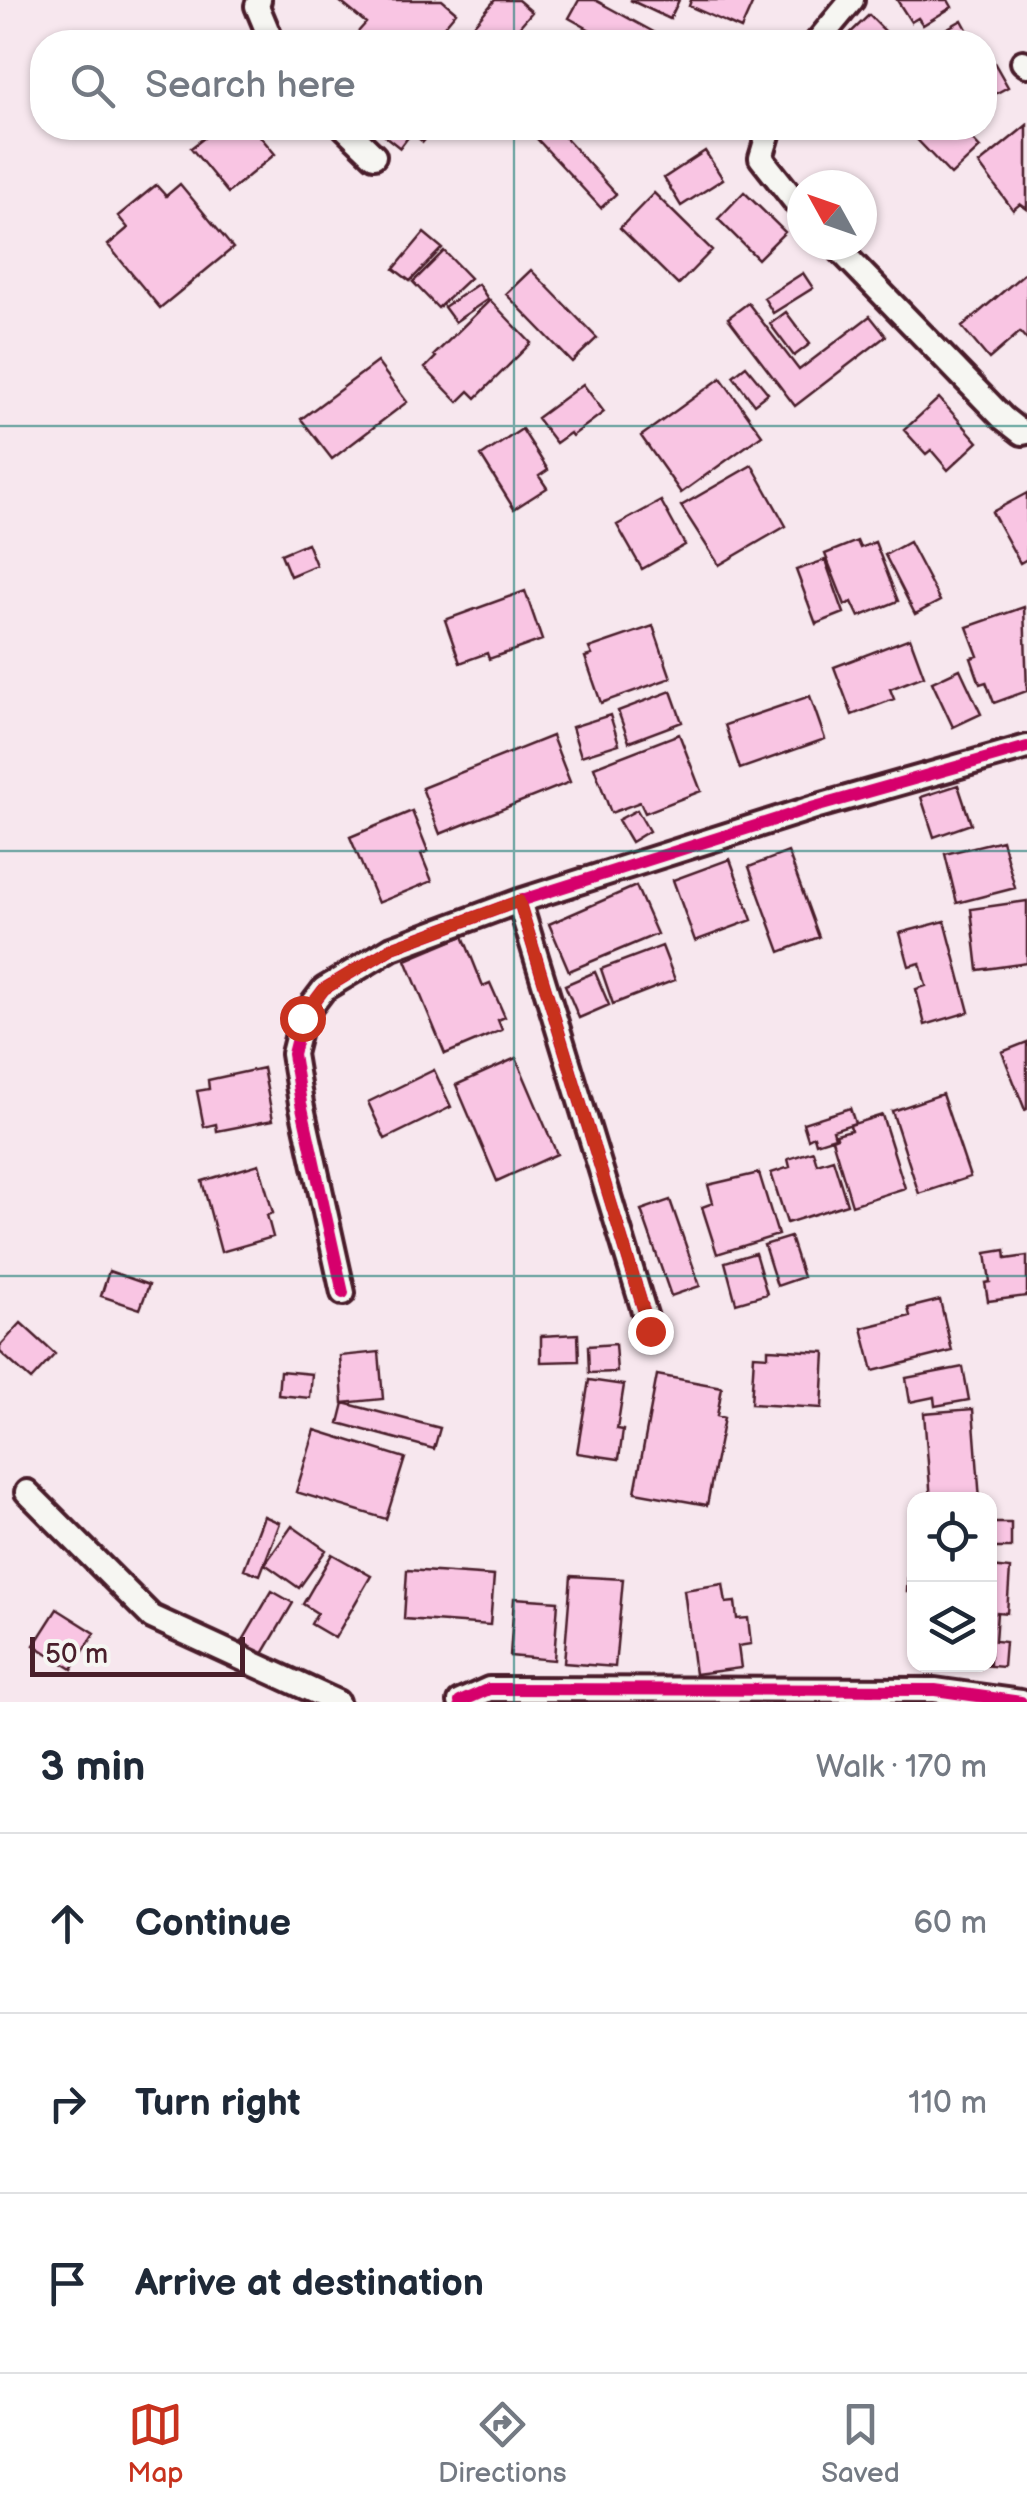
<!DOCTYPE html>
<html lang="en">
<head>
<meta charset="utf-8">
<style>
	body { margin:0; font-family:"Balsamiq Sans",sans-serif; background:#f6f6f7; color:#1f2937 }
	.controls { position:absolute; right:30px; bottom:30px; display:grid; overflow:hidden; border-radius:20px; box-shadow:0 2px 8px #0004 }
	.controls button { width:90px; height:90px; display:grid; place-items:center; padding:0; border:0; border-bottom:2px solid #e0e1e3; background:#fff; color:#1f2937; font:50px sans-serif }
	.compass { position:absolute; left:787px; top:170px; width:90px; height:90px; border-radius:50%; background:#fff; box-shadow:0 2px 8px #0004; rotate:310deg }
	.scale { position:absolute; left:30px; bottom:25px; width:215px; box-sizing:border-box; padding-left:10px; border:5px solid #4a1f2b; border-top:0; font-size:28px; line-height:35px; white-space:nowrap; color:#4a1f2b; -webkit-text-stroke:8px #f6f6f2; paint-order:stroke }
	.stop { position:absolute; width:30px; height:30px; margin:-22px; border:8px solid #c8321e; border-radius:50%; background:#fff }
	.stop.end { background:#c8321e; border-color:#fff; box-shadow:0 2px 10px #0008 }
	.list { margin:0; padding:0; list-style:none }
	h2 { display:flex; justify-content:space-between; align-items:center; height:130px; margin:0; padding:0 40px; font-size:42px }
	h2 small { font-size:32px; font-weight:400; color:#747a83 }
	.list li { display:grid; grid-template-columns:65px 1fr auto; gap:30px; align-items:center; box-sizing:border-box; height:180px; padding:0 40px; border-top:2px solid #e0e1e3 }
	.list b { display:block; font-size:38px; white-space:nowrap }
	.list em { font-size:32px; font-style:normal; color:#747a83 }
	.icon { flex:none; width:55px; height:55px; fill:none; stroke:currentColor; stroke-width:2; stroke-linecap:round; stroke-linejoin:round }
	.map { position:relative; flex:none; width:1027px; height:1702px; overflow:hidden }
	.search { position:absolute; background:#fff; box-shadow:0 2px 8px #0004; left:30px; right:30px; top:30px; height:110px; display:flex; align-items:center; gap:25px; box-sizing:border-box; padding:0 35px; border-radius:40px; color:#747a83; font-size:38px }
	.sheet { height:670px; background:#fff }
	nav { display:flex; justify-content:space-around; align-items:center; box-sizing:border-box; height:140px; border-top:2px solid #e0e1e3; background:#fff; font-size:28px; color:#747a83 }
	nav a { display:grid; justify-items:center; gap:5px }
	nav .on { color:#c8321e }
	.map>svg:first-child { display:block }
	.building { fill:#f9c5e3; stroke:#4a1f2b; stroke-width:2.5 }
	.lines { fill:none; stroke-linecap:round; stroke-linejoin:round }
	.street-casing { stroke:#4a1f2b; stroke-width:30 }
	.street { stroke:#f6f6f2; stroke-width:22 }
	.cycleway-casing { stroke:#f6f6f2; stroke-width:19 }
	.cycleway { stroke:#d6006c; stroke-width:12 }
	.route { stroke:#c8321e; stroke-width:12 }
	.grid { fill:none; stroke:#0f766e; stroke-width:2.5; stroke-opacity:0.55 }
</style>
</head>
<body>
<div class="map">
<svg width="1027" height="1702" viewBox="0 0 1027 1702">
	<rect width="100%" height="100%" fill="#f7e7ee"/>
	<filter id="ink" filterUnits="userSpaceOnUse"><feTurbulence type="fractalNoise" baseFrequency=".01" numOctaves="2"/><feDisplacementMap in="SourceGraphic" scale="20" xChannelSelector="R" yChannelSelector="G"/><feConvolveMatrix kernelMatrix="1 2 1 2 8 2 1 2 1" color-interpolation-filters="sRGB"/></filter>
	<g filter="url(#ink)">
		<!-- building -->
		<path class="building" d="M338,0H442L456,12L431,42H349L366,23Z
			M495,0H518L532,12L506,42H459Z
			M579,0H595L672,42H612L569,18Z
			M630,0H679L670,19Z
			M691,0H754L741,29L689,6Z
			M897,0H948L952,7L923,25L918,18L911,22Z
			M869,15L890,36L884,42H841Z
			M962,20L974,42H923Z
			M991,57L1008,87L984,100V60Z
			M1027,125V209L1020,204L1013,210L979,164Z
			M217,128H253L275,154L228,193L191,148Z
			M392,128H406L412,132L400,148L385,136Z
			M406,128H435L423,142Z
			M527,128H565L559,131L616,194L601,208Z
			M906,128H961L980,148L951,175Z
			M705,151L723,179L681,206L664,178Z
			M180,184L233,248L160,308L108,245L128,228L118,216L156,185L166,196Z
			M744,192L785,232L758,259L718,219Z
			M654,193L712,250L678,285L620,228Z
			M424,233L442,248L410,281L394,269Z
			M444,251L470,278L438,308L413,282Z
			M531,270L597,338L572,362L506,294Z
			M1027,271V340L1020,332L989,359L962,327Z
			M803,273L813,288L773,313L764,298Z
			M478,284L488,299L455,322L444,307Z
			M490,300L531,343L476,398L469,391L458,402L425,368L436,357L434,355Z
			M748,303L799,370L870,316L886,336L795,406L728,318Z
			M786,312L810,344L794,356L770,324Z
			M377,362L407,402L332,459L301,419Z
			M746,366L768,393L754,404L733,376Z
			M721,378L762,435L681,493L641,436Z
			M583,384L604,412L572,436L570,433L556,443L537,418Z
			M939,398L978,442L948,470L931,450L926,454L904,430Z
			M522,429L548,470L539,476L547,488L514,509L481,456Z
			M752,465L786,526L719,565L681,506Z
			M1027,493V559L1020,563L992,512Z
			M661,501L685,545L642,569L617,525Z
			M857,541L860,548L875,542L898,601L859,617L852,602L845,605L825,554Z
			M909,542L940,601L915,614L885,555Z
			M307,543L316,565L290,576L281,554Z
			M825,560L844,613L816,624L796,570Z
			M525,591L542,640L489,659L487,653L460,663L445,620Z
			M1024,607L1027,691L994,703L986,682L980,684L971,658L978,656L967,627Z
			M653,626L671,678L601,703L585,657L592,655L589,648Z
			M910,638L924,676L890,689L894,699L852,715L834,667Z
			M960,669L981,714L953,727L932,682Z
			M671,691L682,722L629,742L618,711Z
			M810,696L825,739L740,769L725,725Z
			M610,715L619,744L581,756L572,727Z
			M679,734L701,791L645,813L640,802L611,813L594,767Z
			M552,736L570,782L440,834L422,788Z
			M958,785L971,824L934,837L921,797Z
			M637,810L649,831L631,842L618,820Z
			M412,811L428,851L421,854L432,881L378,903L350,837Z
			M1002,840L1015,888L957,903L945,854Z
			M788,852L819,937L780,952L749,867Z
			M730,859L752,920L695,941L673,880Z
			M636,886L657,934L569,971L549,924Z
			M1027,901V963L978,970L971,909Z
			M945,921L969,1012L925,1025L916,989L926,986L920,963L909,966L900,933Z
			M463,936L483,986L490,983L505,1017L498,1020L502,1030L445,1054L406,960Z
			M662,946L675,980L613,1004L601,969Z
			M595,972L609,1005L579,1018L565,985Z
			M1027,1042V1109L1025,1110L1002,1052Z
			M516,1058L557,1154L497,1181L456,1085Z
			M263,1068L273,1120L217,1131L216,1124L204,1127L197,1091L209,1089L208,1080Z
			M434,1070L451,1107L385,1139L368,1102Z
			M942,1094L970,1177L919,1194L892,1111Z
			M850,1108L855,1123L833,1130L835,1137L816,1143L814,1136L808,1139L803,1123Z
			M882,1115L905,1188L852,1205L832,1139L837,1137L836,1134L851,1130L850,1125Z
			M813,1151L817,1164L833,1159L847,1204L787,1223L771,1173L790,1167L788,1159Z
			M259,1164L273,1213L267,1215L273,1237L221,1252L202,1181Z
			M759,1173L778,1235L717,1254L702,1207L713,1203L708,1185Z
			M670,1200L700,1286L671,1296L641,1210Z
			M790,1237L803,1277L777,1286L764,1245Z
			M1005,1250L1006,1259L1027,1256V1296L988,1301L985,1283L990,1282L986,1253Z
			M755,1253L767,1294L736,1303L725,1262Z
			M109,1271L149,1285L140,1309L101,1296Z
			M940,1300L952,1351L873,1371L862,1328L910,1316L908,1308Z
			M21,1323L55,1354L31,1380L0,1352V1346Z
			M578,1334L579,1361L541,1362V1336Z
			M615,1344L617,1372L589,1373L588,1346Z
			M768,1349L825,1352L822,1408L751,1404L754,1355L768,1356Z
			M379,1352L383,1399L343,1403L340,1356Z
			M963,1367L969,1400L935,1406L934,1397L910,1402L906,1378Z
			M280,1371L312,1374L310,1398L278,1395Z
			M657,1375L722,1387L717,1416L724,1418L707,1505L635,1492Z
			M589,1380L624,1385L617,1429L623,1430L619,1459L577,1453Z
			M344,1403L440,1428L434,1449L339,1423Z
			M973,1409L980,1500H931L924,1413Z
			M315,1430L405,1458L386,1519L296,1492Z
			M264,1516L280,1523L260,1575L244,1569Z
			M990,1523H1011V1548H990Z
			M292,1526L326,1550L299,1588L265,1564Z
			M332,1554L371,1576L335,1638L311,1624L317,1613L303,1604Z
			M990,1567L1010,1569L1007,1613L997,1612L995,1641L1005,1642L1003,1667L969,1664H990Z
			M908,1569H914V1592H907Z
			M407,1570L494,1576L490,1625L404,1619Z
			M571,1576L623,1579L615,1667L564,1663Z
			M723,1584L726,1603L735,1602L737,1619L748,1618L751,1644L738,1646L741,1668L695,1674L684,1590Z
			M272,1591L293,1603L263,1654L242,1642Z
			M514,1598L558,1601L554,1660L510,1656Z
			M57,1609L95,1633L72,1669L34,1645Z"/>
		<g class="lines">
			<defs>
				<path id="street" d="M259,0L257,6L272,42
					M817,42L852,0
					M1023,62L1027,65
					M345,128L374,156
					M770,128L761,158L802,210
					M835,245L1003,418L1022,433L1027,432
					M519,901L650,1331
					M343,1293L301,1103L293,1054L302,1018L324,989L392,948L519,901L815,807L1027,747
					M27,1492L152,1617L337,1702
					M460,1702L489,1689L935,1690L1021,1702"/>
			</defs>
			<!-- street casing -->
			<use href="#street" class="street-casing"/>
			<!-- street -->
			<use href="#street" class="street"/>
			<defs>
				<path id="cycleway" d="M519,901L650,1331
					M343,1293L301,1103L293,1054L302,1018L324,989L392,948L519,901L815,807L1027,747
					M460,1702L489,1689L935,1690L1021,1702"/>
			</defs>
			<!-- cycleway casing -->
			<use href="#cycleway" class="cycleway-casing"/>
			<!-- cycleway -->
			<use href="#cycleway" class="cycleway"/>
		</g>
	</g>
	<g class="lines" filter="url(#ink)">
		<!-- route -->
		<path class="route" d="M302,1018L324,989L392,948L519,901L650,1331"/>
	</g>
	<!-- grid -->
	<path class="grid" d="M514,0V42M514,128V1702M0,426H1027M0,851H1027M0,1276H1027"/>
</svg>
<div class="controls">
<button><svg class="icon" aria-label="locate" viewBox="0 0 24 24"><circle cx="12" cy="12" r="6"/><path d="M12 2v4M12 18v4M2 12h4M18 12h4"/></svg></button>
<button><svg class="icon" aria-label="layers" viewBox="0 0 24 24"><path d="M12 4l9 5-9 5-9-5zM3 14l9 5 9-5"/></svg></button>
</div>
<svg class="compass" viewBox="-18 -18 36 36"><path d="M0-13l5 13h-10z" fill="#e53935"/><path d="M0 13l5-13h-10z" fill="#747a83"/></svg>
<div class="scale">50 m</div>
<div class="stop" style="left:302px;top:1018px"></div>
<div class="stop end" style="left:650px;top:1331px"></div>
<div class="search"><svg class="icon" aria-label="search" viewBox="0 0 24 24"><circle cx="10" cy="10" r="6"/><path d="M15 15l6 6"/></svg>Search here</div>
</div>
<section class="sheet">
<h2>3 min<small>Walk · 170 m</small></h2>
<ul class="list">
<li><svg class="icon" aria-label="ahead" viewBox="0 0 24 24"><path d="M12 20V5M6 11l6-6 6 6"/></svg><div><b>Continue</b></div><em>60 m</em></li>
<li><svg class="icon" aria-label="right" viewBox="0 0 24 24"><path d="M7 20v-9h11M14 6l5 5-5 5"/></svg><div><b>Turn right</b></div><em>110 m</em></li>
<li><svg class="icon" aria-label="arrive" viewBox="0 0 24 24"><path d="M6 21V4h12l-3 4 3 4H6"/></svg><div><b>Arrive at destination</b></div></li>
</ul>
</section>
<nav>
<a class="on"><svg class="icon" aria-label="map" viewBox="0 0 24 24"><path d="M3 6l6-2 6 2 6-2v14l-6 2-6-2-6 2zM9 4v14M15 6v14"/></svg>Map</a>
<a><svg class="icon" aria-label="directions" viewBox="0 0 24 24"><path d="M12 3l9 9-9 9-9-9zM9 14v-3h6M13 9l2 2-2 2"/></svg>Directions</a>
<a><svg class="icon" aria-label="saved" viewBox="0 0 24 24"><path d="M7 4h10v16l-5-4-5 4z"/></svg>Saved</a>
</nav>
</body>
</html>
